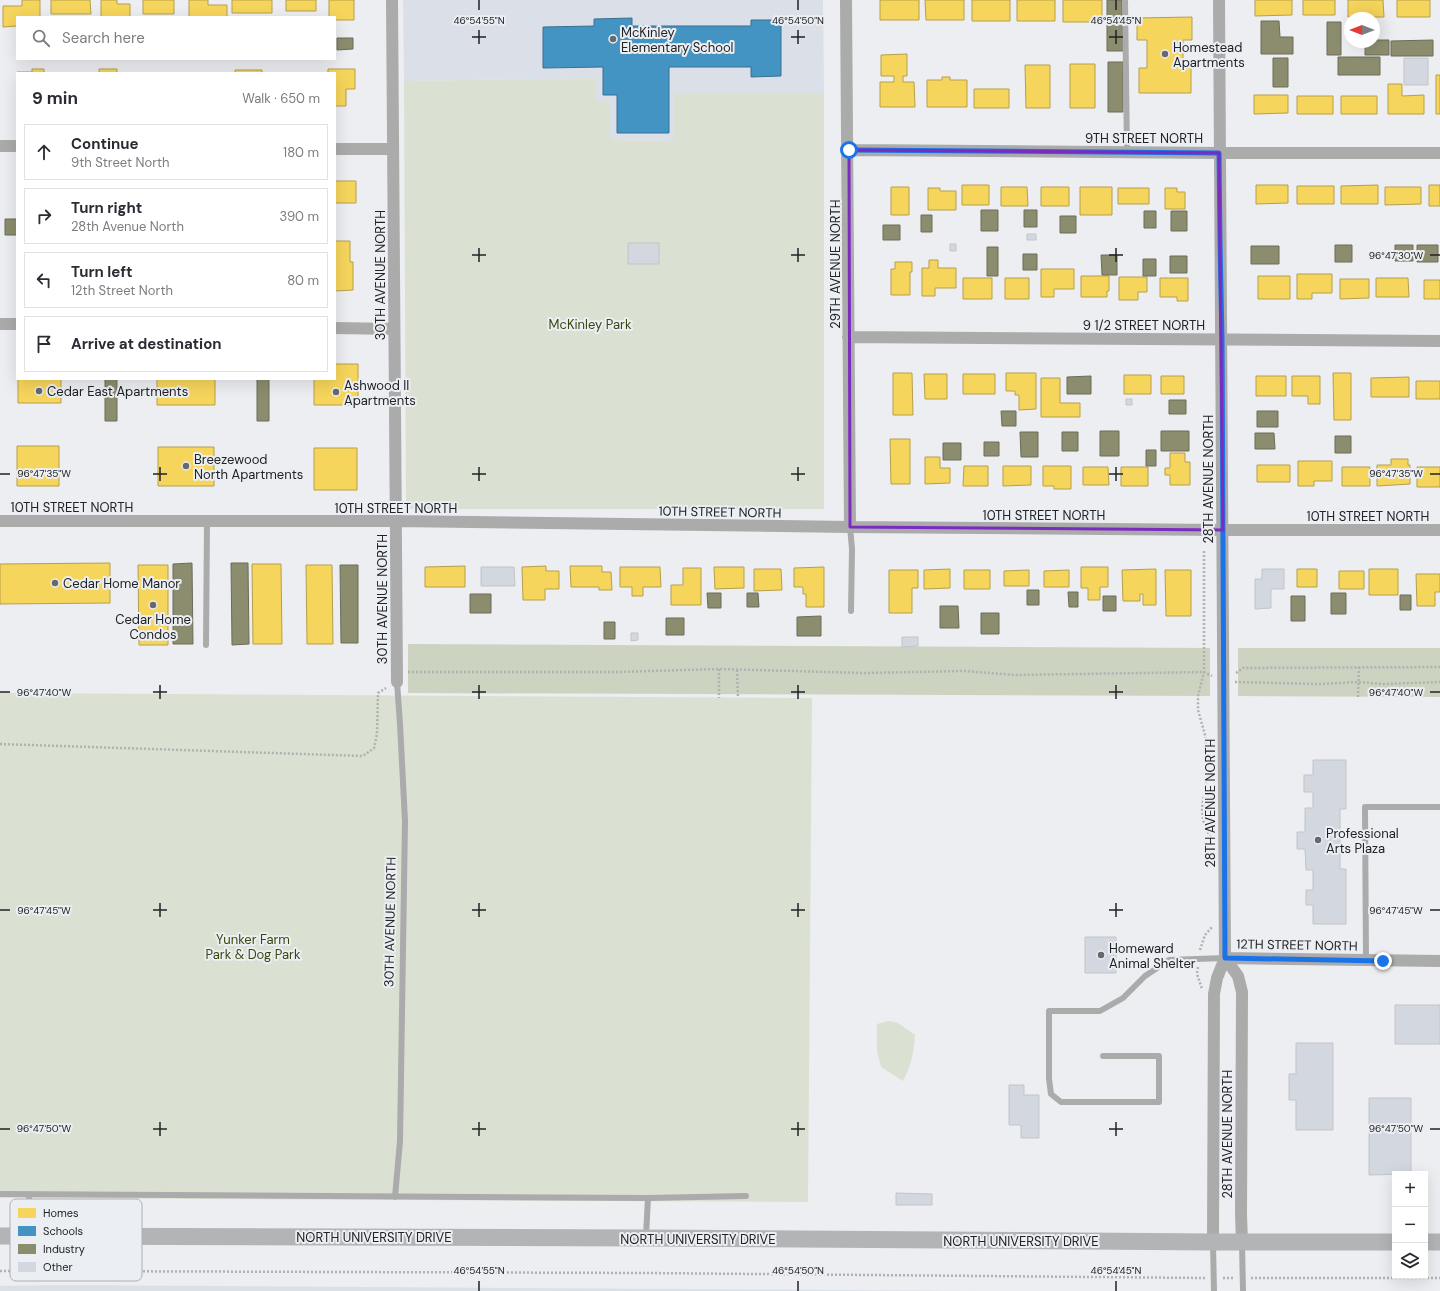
<!DOCTYPE html>
<html lang="en">
<head>
<meta charset="utf-8">
<style>
	body { margin:0; font-family:"DM Sans",sans-serif; background:#f7f7f7; color:#2b2b33 }
	.controls { position:absolute; right:12px; bottom:12px; display:grid; overflow:hidden; border-radius:0px; box-shadow:0 4px 16px #0002 }
	.controls button { width:36px; height:36px; display:grid; place-items:center; padding:0; border:0; border-bottom:1px solid #e1e1e2; background:#fff; color:#2b2b33; font:20px sans-serif }
	.compass { position:absolute; left:1344px; top:12px; width:36px; height:36px; border-radius:50%; background:#fff; box-shadow:0 4px 16px #0002; rotate:270deg }
	.stop { position:absolute; width:12px; height:12px; margin:-9px; border:3px solid #1a73e8; border-radius:50%; background:#fff }
	.stop.end { background:#1a73e8; border-color:#fff; box-shadow:0 1px 4px #0008 }
	.list { margin:0; padding:0; list-style:none }
	h2 { display:flex; justify-content:space-between; align-items:center; height:52px; margin:0; padding:0 16px; font-size:17px }
	h2 small { font-size:13px; font-weight:400; color:#7c7c81 }
	.list li { display:grid; grid-template-columns:26px 1fr auto; gap:12px; align-items:center; box-sizing:border-box; height:56px; margin:0 8px 8px; padding:0 8px; border:1px solid #e1e1e2; border-radius:0px }
	.list b { display:block; font-size:15px; white-space:nowrap }
	.list p { margin:0; font-size:13px; white-space:nowrap; color:#7c7c81 }
	.list em { font-size:13px; font-style:normal; color:#7c7c81 }
	.icon { flex:none; width:22px; height:22px; fill:none; stroke:currentColor; stroke-width:2; stroke-linecap:round; stroke-linejoin:round }
	.map { position:relative; flex:none; width:1440px; height:1291px; overflow:hidden }
	.search { position:absolute; background:#fff; box-shadow:0 4px 16px #0002; left:16px; top:16px; width:320px; height:44px; display:flex; align-items:center; gap:10px; box-sizing:border-box; padding:0 14px; border-radius:0px; color:#7c7c81; font-size:15px }
	.panel { position:absolute; background:#fff; box-shadow:0 4px 16px #0002; left:16px; top:72px; width:320px; height:308px; border-radius:0px }
	.map>svg:first-child { display:block }
	.built { fill:#dbdfe7 }
	.green { fill:#dae1d2 }
	.forest { fill:#ccd4c1 }
	.homes { fill:#f6d55c; stroke:#b69f4b }
	.schools { fill:#4393c3; stroke:#397193 }
	.industry { fill:#8c8c6e; stroke:#6c6c58 }
	.building { fill:#d3d7df; stroke:#c3c4c6 }
	.lines { fill:none; stroke-linecap:round; stroke-linejoin:round }
	.path { stroke:#b0b1b1; stroke-width:2.5; stroke-dasharray:2 2; stroke-linecap:butt }
	.lane { stroke:#ababab; stroke-width:6 }
	.street { stroke:#ababab; stroke-width:12 }
	.secondary { stroke:#b3b4b6; stroke-width:17 }
	.route { stroke:#1a73e8; stroke-width:5 }
	.marked { fill:none; stroke:#7b2cbf; stroke-width:3; stroke-linejoin:round }
	.ticks { fill:none; stroke:#212224; stroke-width:1.5 }
	.poi-dot { fill:#68696c; stroke:#ebeef2; stroke-width:1.5 }
	.labels { text-anchor:middle; dominant-baseline:central; stroke-width:4; stroke-linejoin:round; paint-order:stroke }
	.poi-label { font-size:13px; fill:#212224; stroke:#ebeef2; text-anchor:start }
	.street-label { font-size:13px; fill:#212224; stroke:#ebeef2 }
	.park-label { font-size:13px; fill:#38480e; stroke:#ebeef2 }
	.key { fill:#ebeef2; stroke:#aeb1b4; stroke-width:1 }
	.key-label { font-size:11px; fill:#212224 }
	.ticks-label { font-size:10px; text-anchor:middle; fill:#212224; stroke:#ebeef2; stroke-width:4; stroke-linejoin:round; paint-order:stroke }
</style>
</head>
<body>
<div class="map">
<svg width="1440" height="1291" viewBox="0 0 1440 1291">
	<rect width="100%" height="100%" fill="#eceef1"/>
	<!-- built -->
	<path class="built" d="M403,0H823L824,94H674V141L610,140V102H596V78L404,81Z
		M60,1285L976,1291H0V1286Z"/>
	<!-- green -->
	<path class="green" d="M596,78V101L610,102V140L674,141L673,94H824V509H406L404,81Z
		M0,693L812,698L808,1202L0,1198Z
		M889,1021L898,1023L915,1035C914,1052 911,1066 903,1081L881,1067L877,1051V1024Z"/>
	<!-- forest -->
	<path class="forest" d="M408,644L1210,648V696L408,693Z
		M1238,648H1440V697L1238,696Z"/>
	<!-- homes -->
	<path class="homes" d="M22,0H40V17H17V26L3,27V6H22Z
		M51,0H90L91,14H51Z
		M101,0H117V4H130V17H101Z
		M143,0H174V14H143Z
		M189,0H208V5H227V17H189Z
		M232,0H272V13H232Z
		M286,0H316V11H286Z
		M329,0H354V20H335V17H329Z
		M880,0H919V20H880Z
		M925,0H964V20H926Z
		M972,0H1010V21H972Z
		M1017,0H1055V21H1017Z
		M1063,0H1102V22H1063Z
		M1255,0H1292V15L1255,16Z
		M1303,0H1335V15H1303Z
		M1348,0H1383L1384,17H1348Z
		M1397,0H1430V17H1397Z
		M1192,17V40H1183V68L1191,67V93H1139V68H1147V40H1137V18Z
		M907,54V76H903V82H914L915,107H880V82H894V76H881V55Z
		M1070,64H1095V108H1070Z
		M1025,65H1050V108H1026Z
		M32,69H44V73H17V89V72H32Z
		M99,69H117V73H99Z
		M328,69H355V89H346V106H335V73H328Z
		M235,70H262V73H235Z
		M1436,75H1440V114H1436Z
		M942,77H950V80H967V107H927V80H942Z
		M1388,84H1402V96L1424,95V114H1388Z
		M974,89H1009V108H974Z
		M1254,95H1288V113L1254,114Z
		M1297,96H1333V114H1297Z
		M1341,96H1377V114H1341Z
		M335,181H356V203H335Z
		M962,185H989V205H962Z
		M1256,185H1288V203L1256,204Z
		M1378,185V204H1341V186Z
		M1429,185H1440V206H1429Z
		M1297,186H1334V204H1297Z
		M891,187H909V215H891Z
		M1001,187H1027L1028,206H1001Z
		M1041,187H1069V206H1041Z
		M1080,187H1112V215H1080Z
		M1385,187H1421V204L1385,205Z
		M928,188H940V191H956V210H928Z
		M1118,188H1149V204H1118Z
		M1165,188H1177V192H1185V209H1165Z
		M335,241H350V262H353V290L335,291Z
		M929,260H938V268H956V288H935V296H922V268H929Z
		M895,262H912V272H910V295H891V269H895Z
		M1041,269H1074V289H1054V297H1041Z
		M1297,274H1332V293H1312V299H1297Z
		M1081,276H1109V291H1107V297H1081Z
		M1258,276H1290V299H1258Z
		M1119,277H1147V292H1138V300H1119Z
		M963,278H992V299H963Z
		M1005,278H1029V299H1005Z
		M1160,278H1188V301H1177V297H1160Z
		M1376,278H1408L1409,297H1376Z
		M1340,279H1369V298L1340,299Z
		M1424,280H1440V299H1424Z
		M335,364H358V405H314V379H335Z
		M893,373H912L913,415H893Z
		M1006,373H1036V409L1019,410V395H1015V391H1006Z
		M1333,373H1351V420H1334Z
		M924,374H947V399H925Z
		M963,374H995V394H963Z
		M1124,375H1151V394H1124Z
		M1161,376H1184V394H1161Z
		M1256,376H1286V396H1256Z
		M1292,376H1320V404H1308V396H1292Z
		M1409,377V397H1371V378Z
		M1041,378H1060V403H1080V417H1041Z
		M18,379H61V403H18Z
		M157,379H215V405H157Z
		M1416,381H1440V399H1416Z
		M890,439H910V484H891Z
		M17,446H59V486H17Z
		M158,447H214V486H158Z
		M314,448H357V490H314Z
		M1170,453H1185V462H1190V485H1170V475H1165V468H1170Z
		M925,457H940V468H950V483L925,484Z
		M1391,459H1408V465H1410V484L1377,486V465H1391Z
		M1298,461H1332V481H1314V486H1298Z
		M1257,465H1290V482H1257Z
		M964,466H988V486H963Z
		M1003,466H1031V485L1003,486Z
		M1043,466H1071V489H1054V486H1043Z
		M1083,467H1108L1109,485H1083Z
		M1121,467H1148V486H1121Z
		M1342,467H1370V486H1342Z
		M1417,467H1440V487H1417Z
		M110,563V603L0,604V564Z
		M252,564H281L282,644H253Z
		M138,565H168V645H139Z
		M306,565H332L333,644H307Z
		M465,566V587H425V567Z
		M546,566V571H559V589H545V600H523L522,567Z
		M570,566H602V572H611L612,590H599V587H571Z
		M620,567H660L661,587H643V596H632V587H620Z
		M714,567H744V588L715,589Z
		M824,567V607H806V594H803V587H794V568Z
		M1081,567H1108V587H1100V600H1088V588H1081Z
		M683,568H701V605H671V585H683Z
		M754,569H781L782,590L754,591Z
		M950,569V588L924,589V570Z
		M1156,569V605H1143V594H1140V601H1123L1122,570Z
		M1297,569H1317V587H1297Z
		M1369,569H1398V595H1369Z
		M889,570H918V588H912V613H889Z
		M964,570H990V589H964Z
		M1029,570V586H1004V571Z
		M1069,570V587H1044V571Z
		M1165,570H1191V616H1166Z
		M1339,571H1364V589H1339Z
		M1416,574H1440V592H1435V606H1417Z"/>
	<!-- schools -->
	<path class="schools" d="M632,18V26H751V20H781V76L751,77V67H669V133H617V95H603V67L543,68V27L594,26V19Z"/>
	<!-- industry -->
	<path class="industry" d="M1107,0H1122L1123,51H1107Z
		M1261,21H1279L1280,37H1293V54H1261Z
		M1327,22H1341V55H1327Z
		M337,38H353V49L337,50Z
		M1374,40H1389V55H1365V42H1374Z
		M1433,40V56H1391V41Z
		M1338,57H1380V75H1338Z
		M1273,58H1288V87H1273Z
		M1108,62H1123V112H1108Z
		M981,210H998V231H981Z
		M1024,210H1037V227H1024Z
		M1144,211H1156V228H1144Z
		M1171,211H1187V231H1171Z
		M921,215H932V232H921Z
		M1060,216H1076V233H1060Z
		M5,219H17V235H5Z
		M883,225H900V240H883Z
		M1335,245H1352V262H1335Z
		M1395,245H1413V261H1395Z
		M1417,245H1438V262H1417Z
		M1251,246H1279V264H1251Z
		M987,247H998V276H987Z
		M1023,254H1037V270H1023Z
		M1101,255H1117V275H1102Z
		M1170,256H1187V273H1170Z
		M1143,259H1156V276H1143Z
		M1091,376V394H1067V377Z
		M105,379H117V421H105Z
		M257,379H269V421H257Z
		M1169,400H1186V414H1169Z
		M1001,411H1016V426H1002Z
		M1257,411H1278V427H1257Z
		M1100,431H1119V456H1100Z
		M1161,431H1189V451H1161Z
		M1020,432H1038V457H1021Z
		M1062,432H1078V451H1062Z
		M1255,433H1274L1275,449H1255Z
		M1335,436H1351V453H1335Z
		M984,442H999V456H984Z
		M943,443H961V460H943Z
		M1146,450H1156V466H1146Z
		M192,563L193,644H173V564Z
		M231,563H248L249,644L232,645Z
		M340,565H358V643H341Z
		M1027,590H1039V605H1027Z
		M1068,592H1078V607H1069Z
		M707,593H721V608H708Z
		M747,593H758L759,607H747Z
		M1331,593H1346V614H1331Z
		M470,594H491V613H470Z
		M1400,595H1411V610H1400Z
		M1103,596H1116V611H1103Z
		M1291,596H1305V621H1291Z
		M940,606H958L959,628H940Z
		M981,613H999V634H981Z
		M821,616V636H797V617Z
		M666,618H684V635H666Z
		M604,622H615V639H604Z"/>
	<!-- building -->
	<path class="building" d="M1404,58H1428V85H1404Z
		M1027,234H1036V240H1027Z
		M628,243H659V264H628Z
		M950,244H956V251H950Z
		M1126,399H1132V405H1126Z
		M481,567H514L515,586H481Z
		M1262,569H1284V589H1271V608L1255,609V579H1262Z
		M631,633H638V640L631,641Z
		M902,637H918V646L902,647Z
		M1313,760H1346V809H1340V869H1346V924H1313V905H1306V890H1313V870H1306L1305,849H1297V832H1305V808H1313V792H1304V775H1313Z
		M1085,937H1116V973H1085Z
		M1395,1005H1440V1044H1395Z
		M1296,1043H1333V1130H1296V1100H1289V1074H1296Z
		M1009,1085H1024V1095H1039V1138H1021V1125H1009Z
		M1369,1098H1411V1174L1369,1175Z
		M896,1193L932,1194V1205H896Z"/>
	<g class="lines">
		<!-- path -->
		<path class="path" d="M1204,551V672L1198,696V710L1205,735L1207,756V776L1202,808L1203,820L1207,831L1212,839
			M719,669V698
			M737,670L738,698
			M408,672H618L719,669L864,673L964,671L1015,675L1204,672L1212,676
			M1236,673L1243,668L1440,667
			M1235,682L1320,684L1358,682L1384,684L1440,682
			M1358,697L1359,666
			M0,744L363,756L374,748L377,734L378,693L386,688
			M1200,950L1205,935L1212,927
			M1198,967L1197,974L1202,989
			M0,1271H20
			M39,1271L646,1273L1206,1278
			M1223,1278H1234
			M1251,1278H1440"/>
		<!-- lane -->
		<path class="lane" d="M1125,0L1127,152
			M850,527L852,549L851,611
			M206,645L207,521
			M1366,961L1365,807H1440
			M1103,1056H1159V1102H1061L1051,1094L1049,1079V1011H1100L1123,998L1145,976L1169,960L1225,958
			M0,1194L648,1198L746,1196
			M29,1194V1271
			M395,1197L400,1141L405,821L400,724L397,682
			M646,1236L648,1198
			M1242,1243L1243,1291
			M1213,1244L1214,1291"/>
		<!-- street -->
		<path class="street" d="M392,0L397,682
			M846,0C849,176 849,352 850,527
			M0,146H17
			M335,149H393
			M849,150L1219,153H1440
			M0,324H17
			M335,328L394,329
			M848,337L1440,341
			M0,521H396L850,527L1223,530H1440
			M1225,958L1238,976L1242,992L1241,1215L1242,1242
			M1225,958L1440,961
			M1213,1242L1214,994L1217,978L1225,958L1219,0"/>
		<!-- secondary -->
		<path class="secondary" d="M0,1236L646,1238L1213,1242H1395
			M1425,1242H1440"/>
	</g>
	<g class="lines">
		<!-- route -->
		<path class="route" d="M849,150L1219,153L1220,241L1222,340L1225,958L1383,961"/>
	</g>
	<!-- marked area -->
	<path class="marked" d="M849,150L1219,153L1223,530L850,527Z"/>
	<!-- ticks -->
	<path class="ticks" d="M479,0V10M798,0V10M1116,0V10M479,30V44M798,30V44M1116,30V44M472,37H486M791,37H805M1109,37H1123M479,248V262M798,248V262M1116,248V262M472,255H486M791,255H805M1109,255H1123M1430,255H1440M160,467V481M479,467V481M798,467V481M1116,467V481M0,474H10M153,474H167M472,474H486M791,474H805M1109,474H1123M1430,474H1440M160,685V699M479,685V699M798,685V699M1116,685V699M0,692H10M153,692H167M472,692H486M791,692H805M1109,692H1123M1430,692H1440M160,903V917M479,903V917M798,903V917M1116,903V917M0,910H10M153,910H167M472,910H486M791,910H805M1109,910H1123M1430,910H1440M160,1122V1136M479,1122V1136M798,1122V1136M1116,1122V1136M0,1129H10M153,1129H167M472,1129H486M791,1129H805M1109,1129H1123M1430,1129H1440M479,1281V1291M798,1281V1291M1116,1281V1291"/>
	<!-- markers -->
	<g class="poi-dot">
		<circle cx="613" cy="39" r="4"/>
		<circle cx="1165" cy="54" r="4"/>
		<circle cx="39" cy="391" r="4"/>
		<circle cx="336" cy="392" r="4"/>
		<circle cx="186" cy="466" r="4"/>
		<circle cx="55" cy="583" r="4"/>
		<circle cx="153" cy="605" r="4"/>
		<circle cx="1318" cy="840" r="4"/>
		<circle cx="1101" cy="955" r="4"/>
	</g>
	<g class="labels">
		<!-- poi labels -->
		<g class="poi-label">
			<text x="621" y="32">McKinley<tspan x="621" dy="15">Elementary School</tspan></text>
			<text x="1173" y="47">Homestead<tspan x="1173" dy="15">Apartments</tspan></text>
			<text x="344" y="385">Ashwood II<tspan x="344" dy="15">Apartments</tspan></text>
			<text x="47" y="391">Cedar East Apartments</text>
			<text x="194" y="459">Breezewood<tspan x="194" dy="15">North Apartments</tspan></text>
			<text x="63" y="583">Cedar Home Manor</text>
			<text x="153" y="619" text-anchor="middle">Cedar Home<tspan x="153" dy="15">Condos</tspan></text>
			<text x="1326" y="833">Professional<tspan x="1326" dy="15">Arts Plaza</tspan></text>
			<text x="1109" y="948">Homeward<tspan x="1109" dy="15">Animal Shelter</tspan></text>
		</g>
		<!-- street labels -->
		<g class="street-label">
			<text x="1144" y="138">9TH STREET NORTH</text>
			<text transform="translate(835 264) rotate(-90)">29TH AVENUE NORTH</text>
			<text transform="translate(380 275) rotate(-90)">30TH AVENUE NORTH</text>
			<text x="1144" y="325">9 1/2 STREET NORTH</text>
			<text transform="translate(1208 479) rotate(-90)">28TH AVENUE NORTH</text>
			<text x="72" y="507">10TH STREET NORTH</text>
			<text x="396" y="508">10TH STREET NORTH</text>
			<text transform="translate(720 512) rotate(1)">10TH STREET NORTH</text>
			<text x="1044" y="515">10TH STREET NORTH</text>
			<text x="1368" y="516">10TH STREET NORTH</text>
			<text transform="translate(382 599) rotate(-90)">30TH AVENUE NORTH</text>
			<text transform="translate(1210 803) rotate(-90)">28TH AVENUE NORTH</text>
			<text transform="translate(390 922) rotate(-89)">30TH AVENUE NORTH</text>
			<text transform="translate(1297 945) rotate(1)">12TH STREET NORTH</text>
			<text transform="translate(1227 1134) rotate(-90)">28TH AVENUE NORTH</text>
			<text x="374" y="1237">NORTH UNIVERSITY DRIVE</text>
			<text x="698" y="1239">NORTH UNIVERSITY DRIVE</text>
			<text x="1021" y="1241">NORTH UNIVERSITY DRIVE</text>
		</g>
		<!-- park labels -->
		<g class="park-label">
			<text x="590" y="324">McKinley Park</text>
			<text x="253" y="939">Yunker Farm<tspan x="253" dy="15">Park &amp; Dog Park</tspan></text>
		</g>
	</g>
	<!-- legend -->
	<rect x="10" y="1199" width="132" height="82" rx="6" class="key"/>
	<rect x="18" y="1208" width="18" height="10" fill="#f6d55c"/>
	<rect x="18" y="1226" width="18" height="10" fill="#4393c3"/>
	<rect x="18" y="1244" width="18" height="10" fill="#8c8c6e"/>
	<rect x="18" y="1262" width="18" height="10" fill="#d3d7df"/>
	<g class="key-label">
		<text x="43" y="1217">Homes</text>
		<text x="43" y="1235">Schools</text>
		<text x="43" y="1253">Industry</text>
		<text x="43" y="1271">Other</text>
	</g>
	<g class="ticks-label">
		<text x="479" y="24">46°54'55"N</text>
		<text x="798" y="24">46°54'50"N</text>
		<text x="1116" y="24">46°54'45"N</text>
		<text x="1396" y="259">96°47'30"W</text>
		<text x="1396" y="477">96°47'35"W</text>
		<text x="44" y="477">96°47'35"W</text>
		<text x="1396" y="696">96°47'40"W</text>
		<text x="44" y="696">96°47'40"W</text>
		<text x="1396" y="914">96°47'45"W</text>
		<text x="44" y="914">96°47'45"W</text>
		<text x="1396" y="1132">96°47'50"W</text>
		<text x="44" y="1132">96°47'50"W</text>
		<text x="479" y="1274">46°54'55"N</text>
		<text x="798" y="1274">46°54'50"N</text>
		<text x="1116" y="1274">46°54'45"N</text>
	</g>
</svg>
<div class="controls">
<button>+</button>
<button>−</button>
<button><svg class="icon" aria-label="layers" viewBox="0 0 24 24"><path d="M12 4l9 5-9 5-9-5zM3 14l9 5 9-5"/></svg></button>
</div>
<svg class="compass" viewBox="-18 -18 36 36"><path d="M0-13l5 13h-10z" fill="#e53935"/><path d="M0 13l5-13h-10z" fill="#7c7c81"/></svg>
<div class="stop" style="left:849px;top:150px"></div>
<div class="stop end" style="left:1383px;top:961px"></div>
<div class="search"><svg class="icon" aria-label="search" viewBox="0 0 24 24"><circle cx="10" cy="10" r="6"/><path d="M15 15l6 6"/></svg>Search here</div>
<section class="panel">
<h2>9 min<small>Walk · 650 m</small></h2>
<ul class="list">
<li><svg class="icon" aria-label="ahead" viewBox="0 0 24 24"><path d="M12 20V5M6 11l6-6 6 6"/></svg><div><b>Continue</b><p>9th Street North</p></div><em>180 m</em></li>
<li><svg class="icon" aria-label="right" viewBox="0 0 24 24"><path d="M7 20v-9h11M14 6l5 5-5 5"/></svg><div><b>Turn right</b><p>28th Avenue North</p></div><em>390 m</em></li>
<li><svg class="icon" aria-label="left" viewBox="0 0 24 24"><path d="M17 20v-9H6M10 6l-5 5 5 5"/></svg><div><b>Turn left</b><p>12th Street North</p></div><em>80 m</em></li>
<li><svg class="icon" aria-label="arrive" viewBox="0 0 24 24"><path d="M6 21V4h12l-3 4 3 4H6"/></svg><div><b>Arrive at destination</b></div></li>
</ul>
</section>
</div>
</body>
</html>
